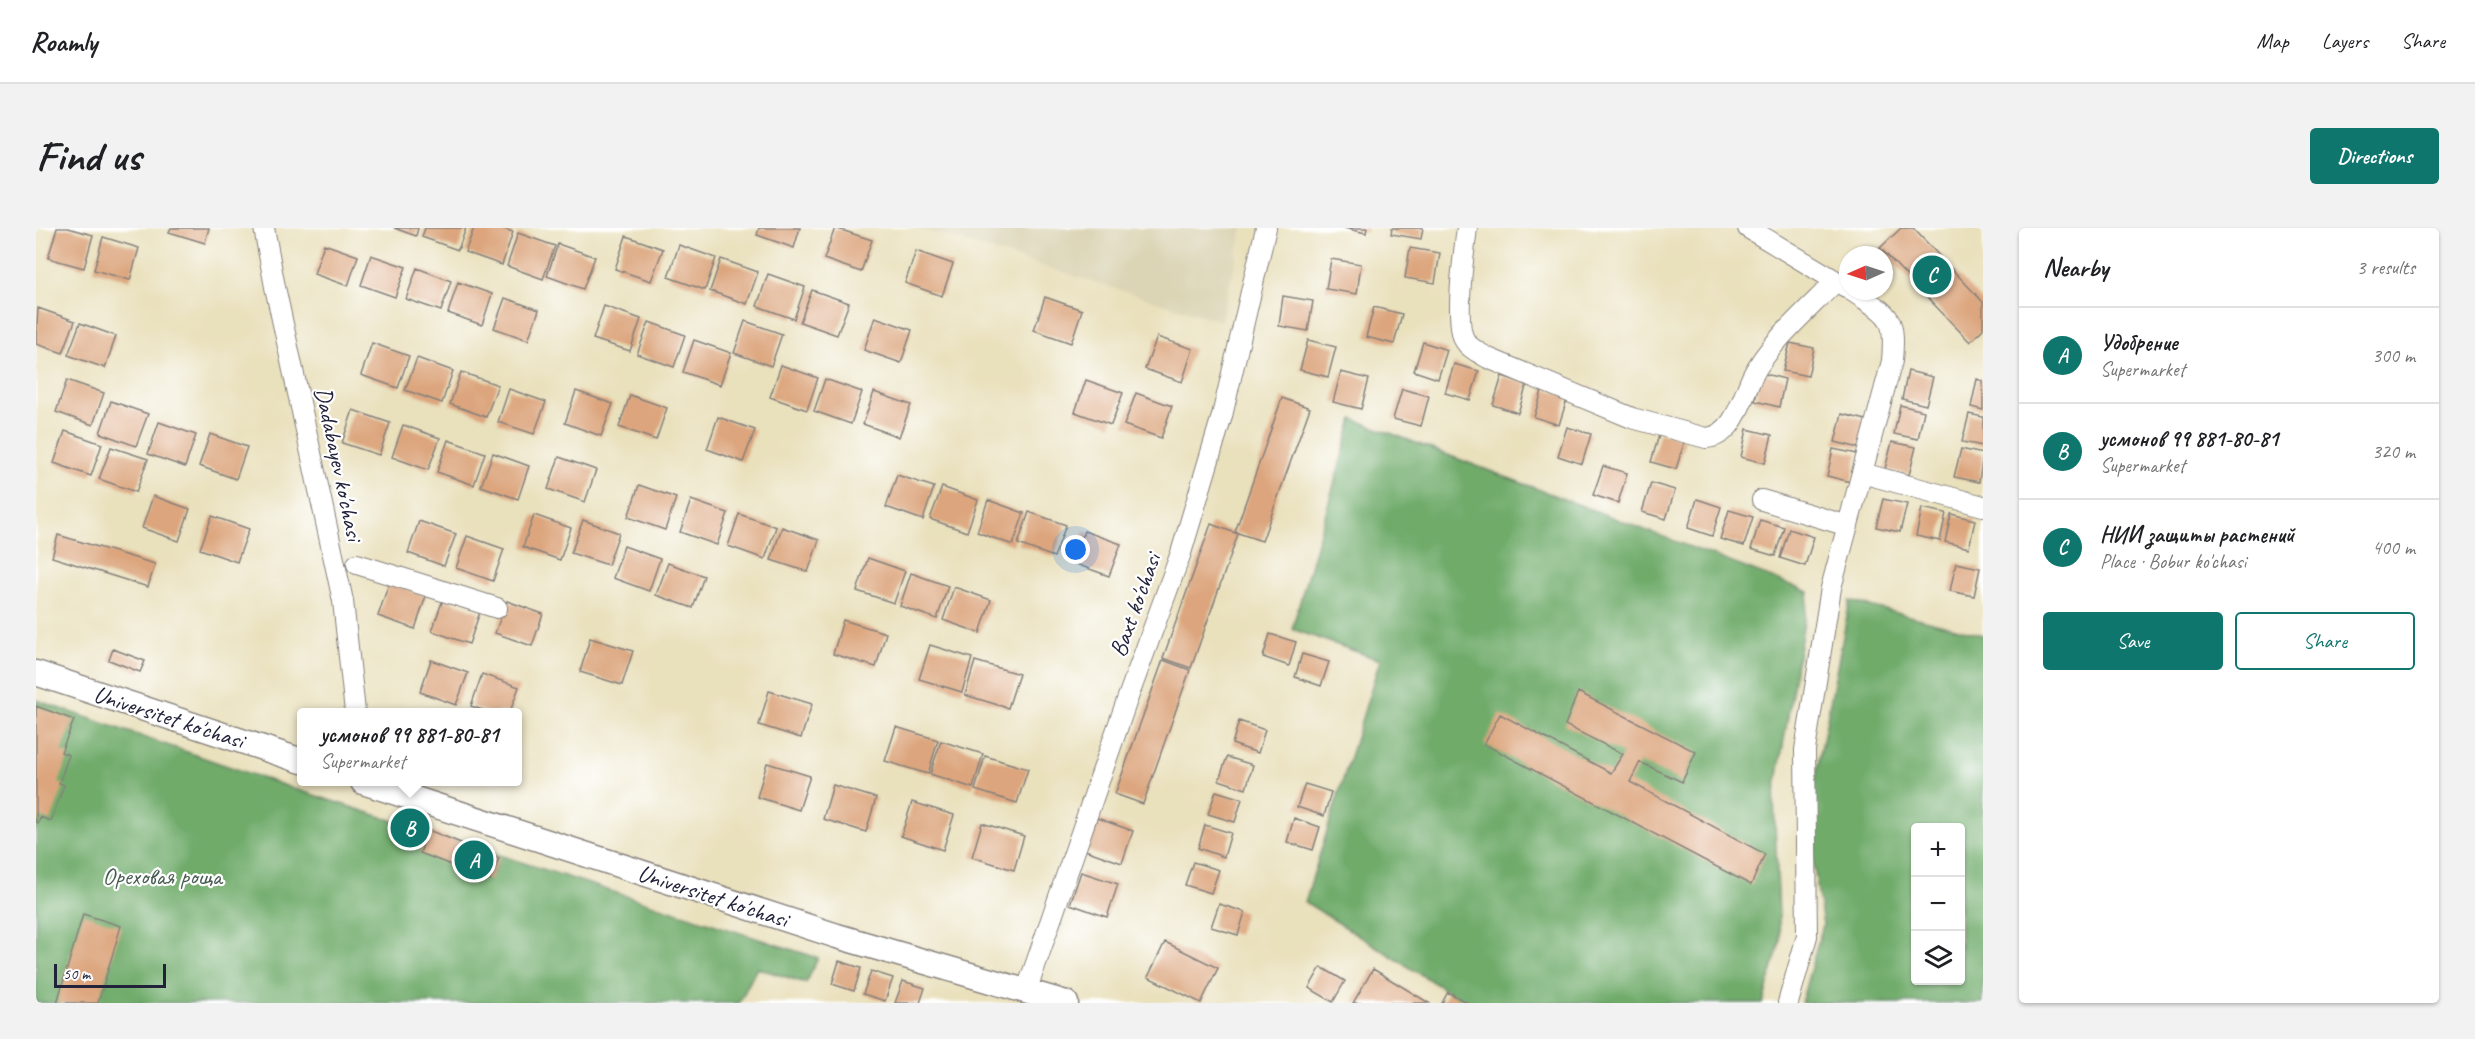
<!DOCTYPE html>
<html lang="en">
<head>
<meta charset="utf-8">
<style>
	body { margin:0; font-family:Caveat,sans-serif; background:#f2f2f2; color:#202124 }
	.controls { position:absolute; right:18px; bottom:18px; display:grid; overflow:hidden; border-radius:6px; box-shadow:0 2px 4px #0004 }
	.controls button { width:54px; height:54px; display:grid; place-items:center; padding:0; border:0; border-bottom:2px solid #e0e0e0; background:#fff; color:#202124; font:30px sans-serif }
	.compass { position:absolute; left:1803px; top:18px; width:54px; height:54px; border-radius:50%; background:#fff; box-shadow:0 2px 4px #0004; rotate:267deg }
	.scale { position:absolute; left:18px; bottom:15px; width:112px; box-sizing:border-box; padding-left:6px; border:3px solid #22223b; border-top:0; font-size:16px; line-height:21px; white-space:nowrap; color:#22223b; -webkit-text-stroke:4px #fff; paint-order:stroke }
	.you { position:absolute; left:1040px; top:322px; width:21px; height:21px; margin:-15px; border:4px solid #fff; border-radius:50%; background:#1a73e8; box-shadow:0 0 0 9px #1a73e833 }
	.badge { display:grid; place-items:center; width:39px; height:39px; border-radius:50%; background:#0f766e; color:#fff; font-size:20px; font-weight:700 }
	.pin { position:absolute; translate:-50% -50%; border:3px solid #fff; box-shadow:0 2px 6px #0006 }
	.popup { position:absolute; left:261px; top:480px; width:225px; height:78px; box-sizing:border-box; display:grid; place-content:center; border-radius:6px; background:#fff; filter:drop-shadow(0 2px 4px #0005); font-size:20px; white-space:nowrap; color:#757577 }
	.popup b { font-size:22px; color:#202124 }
	.popup::after { content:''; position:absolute; left:50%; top:100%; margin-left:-12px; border:12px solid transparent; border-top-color:#fff }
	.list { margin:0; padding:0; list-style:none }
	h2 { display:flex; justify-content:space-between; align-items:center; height:78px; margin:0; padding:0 24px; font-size:26px }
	h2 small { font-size:20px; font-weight:400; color:#757577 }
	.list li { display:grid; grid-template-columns:39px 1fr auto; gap:18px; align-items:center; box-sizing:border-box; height:96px; padding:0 24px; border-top:2px solid #e0e0e0 }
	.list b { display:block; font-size:22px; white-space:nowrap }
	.list p { margin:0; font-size:20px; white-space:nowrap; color:#757577 }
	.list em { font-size:20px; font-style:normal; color:#757577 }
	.actions { display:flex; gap:12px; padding:18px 24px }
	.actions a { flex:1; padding:14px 0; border:2px solid #0f766e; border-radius:6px; text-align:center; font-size:21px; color:#0f766e }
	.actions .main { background:#0f766e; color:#fff }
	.icon { flex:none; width:33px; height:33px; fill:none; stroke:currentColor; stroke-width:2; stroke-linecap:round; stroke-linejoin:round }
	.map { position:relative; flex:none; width:1947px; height:775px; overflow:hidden; border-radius:6px }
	header { display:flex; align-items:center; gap:36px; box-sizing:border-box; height:84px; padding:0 30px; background:#fff; border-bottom:2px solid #e0e0e0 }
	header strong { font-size:28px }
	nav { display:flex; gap:33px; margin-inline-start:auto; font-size:21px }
	.intro { display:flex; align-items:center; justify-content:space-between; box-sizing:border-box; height:144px; padding:0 36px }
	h1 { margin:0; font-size:42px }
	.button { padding:15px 27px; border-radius:6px; background:#0f766e; color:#fff; font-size:21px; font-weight:700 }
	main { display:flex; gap:36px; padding:0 36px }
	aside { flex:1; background:#fff; border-radius:6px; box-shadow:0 2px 4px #0004 }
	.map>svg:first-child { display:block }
	.built { fill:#dbd4b5 }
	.forest { fill:#70ab6a; stroke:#496652; stroke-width:1.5; fill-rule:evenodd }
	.building { fill:#dca57d }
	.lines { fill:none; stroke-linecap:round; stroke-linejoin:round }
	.minor-casing { stroke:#86817c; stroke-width:22 }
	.major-casing { stroke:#86817c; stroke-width:27 }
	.minor { stroke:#fff; stroke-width:20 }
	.major { stroke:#fff; stroke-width:24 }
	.labels { text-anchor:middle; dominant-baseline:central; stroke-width:4.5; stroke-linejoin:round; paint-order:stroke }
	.street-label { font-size:24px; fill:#22223b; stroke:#fff }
	.park-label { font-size:24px; fill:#475b51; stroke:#fff }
</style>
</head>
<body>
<header>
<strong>Roamly</strong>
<nav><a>Map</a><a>Layers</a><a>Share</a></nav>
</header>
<div class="intro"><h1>Find us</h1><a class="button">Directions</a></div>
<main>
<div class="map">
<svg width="1947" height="775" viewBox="0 0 1947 775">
	<rect width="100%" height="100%" fill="#fff"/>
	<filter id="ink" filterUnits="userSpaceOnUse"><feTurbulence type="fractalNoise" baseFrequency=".0167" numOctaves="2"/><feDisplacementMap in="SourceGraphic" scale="12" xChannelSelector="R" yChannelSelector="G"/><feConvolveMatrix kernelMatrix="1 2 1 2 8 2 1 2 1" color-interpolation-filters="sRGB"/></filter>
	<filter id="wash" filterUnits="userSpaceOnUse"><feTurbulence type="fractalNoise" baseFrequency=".008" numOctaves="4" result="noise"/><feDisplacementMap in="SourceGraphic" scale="24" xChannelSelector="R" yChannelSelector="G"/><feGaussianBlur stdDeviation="1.35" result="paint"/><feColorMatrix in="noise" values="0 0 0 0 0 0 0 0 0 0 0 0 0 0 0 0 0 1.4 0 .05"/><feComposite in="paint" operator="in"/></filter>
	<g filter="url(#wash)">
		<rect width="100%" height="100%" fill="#e9e0bc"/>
		<!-- built -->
		<path class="built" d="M883,0H1207L1185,93Z"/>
		<!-- forest -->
		<path class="forest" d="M1317,191L1773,364L1738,571L1744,714L1727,775H1430L1269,674L1344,432L1256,401Z
			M1814,373L1947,407V775H1765L1787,697L1771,593ZM1880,600H1924V752H1880Z
			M0,472L250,558L782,730L770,755L721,740L703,775H0Z"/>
		<g id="blocks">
			<!-- building -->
			<path class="building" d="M21,0H32L57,7L48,40L12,30Z
				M135,0H173L169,15L133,4Z
				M358,0H382L380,8Z
				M389,0H430L422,22L386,9Z
				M438,0H465L477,4L466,37L429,24Z
				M723,0H764L758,20L721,7Z
				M799,0L836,12L825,44L788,31Z
				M1308,0H1331L1330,5Z
				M1356,0H1387L1385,11L1355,6Z
				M1865,0H1877L1947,74V101L1934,114L1844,20Z
				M482,5L519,18L507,51L471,38Z
				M590,8L627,21L615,53L579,41Z
				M67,9L103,20L94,52L58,42Z
				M288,16L322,28L312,58L278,46Z
				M522,16L559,29L547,61L511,48Z
				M643,17L680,30L669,62L632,49Z
				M1374,20L1404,25L1399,55L1369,50Z
				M880,23L917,36L906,68L869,55Z
				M335,27L370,39L359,69L325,57Z
				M685,31L722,44L711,76L674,63Z
				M1295,31L1325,36L1321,66L1290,61Z
				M381,40L415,53L405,83L370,71Z
				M732,46L769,59L758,91L721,78Z
				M422,54L456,66L446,97L412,85Z
				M776,62L813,75L801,107L764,94Z
				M1247,68L1277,73L1272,103L1243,98Z
				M1009,69L1046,82L1035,115L998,102Z
				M469,70L503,82L492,112L458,100Z
				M568,78L605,91L594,123L557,111Z
				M1338,79L1366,86L1358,116L1330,109Z
				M2,80L39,93L27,125L0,116Z
				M839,89L876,102L865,135L828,122Z
				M709,93L746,106L735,138L698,125Z
				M613,94L649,107L638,139L601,126Z
				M44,95L80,108L69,140L32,127Z
				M1121,109L1157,121L1146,154L1109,141Z
				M658,112L695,125L684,157L647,144Z
				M1272,112L1300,119L1292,149L1264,142Z
				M1387,114L1411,122L1402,151L1378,143Z
				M336,115L373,128L362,160L325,147Z
				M1754,115L1778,120L1772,148L1747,143Z
				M381,130L417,143L406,175L369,162Z
				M1418,136L1443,143L1434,172L1409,165Z
				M745,137L782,150L771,182L734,169Z
				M1872,143L1897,149L1890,177L1866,171Z
				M425,144L462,157L450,189L414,176Z
				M1305,144L1333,151L1325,181L1297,174Z
				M1725,145L1749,151L1743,179L1719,173Z
				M1466,148L1491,156L1482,185L1457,177Z
				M789,151L826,164L815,196L778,183Z
				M1941,151L1947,153V182L1935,179Z
				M31,152L68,165L57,197L20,184Z
				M1050,152L1087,165L1075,197L1039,184Z
				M1507,160L1532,168L1523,197L1498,189Z
				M473,161L510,174L498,206L462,194Z
				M1366,161L1393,168L1385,198L1357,191Z
				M540,163L577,176L565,208L529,195Z
				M838,164L875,177L863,209L827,196Z
				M1100,165L1136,178L1125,210L1088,197Z
				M594,167L631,180L620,212L583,199Z
				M1246,170L1274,180L1226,313L1199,304Z
				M75,173L112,186L100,218L64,205Z
				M1864,177L1888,183L1882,211L1858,206Z
				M317,182L354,195L343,227L306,215Z
				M1806,186L1830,192L1823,220L1799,214Z
				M1933,186L1947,189V218L1926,214Z
				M682,189L719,202L707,234L671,221Z
				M123,194L160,207L149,239L112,226Z
				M367,197L404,210L392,242L356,229Z
				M1531,199L1555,206L1546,236L1522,228Z
				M1711,201L1736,207L1729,235L1705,229Z
				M29,203L66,216L55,248L18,235Z
				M1624,204L1649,212L1640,241L1615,234Z
				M174,206L211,219L200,251L163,238Z
				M412,212L449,225L438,257L401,244Z
				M1856,214L1880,219L1873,247L1849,241Z
				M75,219L112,231L100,264L63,251Z
				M1797,221L1822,226L1815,254L1791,248Z
				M1925,221L1947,226L1943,254L1918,249Z
				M457,225L493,238L482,271L445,258Z
				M523,229L560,242L549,274L512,261Z
				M1567,238L1591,245L1582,275L1557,267Z
				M861,247L898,259L887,292L850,279Z
				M1615,255L1639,262L1630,291L1606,284Z
				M603,257L640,270L629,302L592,289Z
				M906,259L942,272L931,304L894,291Z
				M117,268L154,281L143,313L106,300Z
				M1661,271L1685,279L1676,308L1652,300Z
				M1847,271L1871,276L1864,304L1840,299Z
				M655,272L692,285L681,317L644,304Z
				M952,272L988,285L977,317L941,304Z
				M1886,280L1910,285L1904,313L1880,308Z
				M1693,282L1717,289L1708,318L1684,311Z
				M993,284L1030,297L1018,329L982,316Z
				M703,286L740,299L729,331L692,318Z
				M1915,286L1939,292L1933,320L1909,314Z
				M498,287L535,300L524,332L487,319Z
				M176,288L213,301L201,334L164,321Z
				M547,292L583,305L572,337L535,325Z
				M1724,292L1748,299L1739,328L1715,321Z
				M383,293L420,306L408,338L372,325Z
				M1175,296L1202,306L1155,440L1127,430Z
				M746,299L783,312L772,344L735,332Z
				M1753,301L1778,309L1769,338L1744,330Z
				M1048,303L1085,316L1073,348L1037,335Z
				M22,307L119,336L112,359L16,329Z
				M431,308L468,321L457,353L420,340Z
				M588,318L624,331L613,363L577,350Z
				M832,330L869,343L858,375L821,363Z
				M632,335L668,348L657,380L620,367Z
				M1920,335L1944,340L1938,368L1914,363Z
				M875,345L912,358L901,391L864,378Z
				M353,355L390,368L379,401L342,388Z
				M918,359L955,372L944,405L907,392Z
				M407,371L444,384L433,416L396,403Z
				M471,373L507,386L496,418L459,405Z
				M807,392L850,405L840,439L797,426Z
				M1234,406L1260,414L1253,438L1227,429Z
				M554,410L597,423L586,457L544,444Z
				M894,417L936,430L926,464L883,451Z
				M77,421L109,433L104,444L73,432Z
				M1266,426L1293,434L1285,458L1259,449Z
				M395,432L432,445L420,477L384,464Z
				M1127,432L1154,442L1107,576L1079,566Z
				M939,433L983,446L972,480L929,467Z
				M446,446L483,459L474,484H452L435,478Z
				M733,463L776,476L765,510L723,497Z
				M1542,464L1660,524L1646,554L1604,534L1594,554L1729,626L1715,657L1448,516L1464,486L1575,545L1587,526L1529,497Z
				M0,478L38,492L25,524L33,527L23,555L28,557L15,593L4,589L2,595L0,594Z
				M1203,493L1229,502L1222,525L1196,516Z
				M860,499L902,512L892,546L849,533Z
				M905,513L947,526L937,560L894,546Z
				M949,528L992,541L981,575L939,562Z
				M1191,529L1217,537L1210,561L1183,552Z
				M731,535L774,548L763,582L721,569Z
				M1269,556L1295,564L1288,588L1261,579Z
				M797,557L840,570L830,604L787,591Z
				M1180,563L1206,571L1199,594L1172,586Z
				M876,574L918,587L907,622L865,608Z
				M1061,590L1097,603L1086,635L1049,622Z
				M1258,590L1284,599L1277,622L1251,614Z
				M946,595L988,608L978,642L936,629Z
				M1169,597L1195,605L1188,629L1162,620Z
				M392,602L463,630L454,652L384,625Z
				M1157,634L1183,642L1175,665L1149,657Z
				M1045,644L1082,656L1071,689L1034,676Z
				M1183,676L1209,684L1202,707L1175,699Z
				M47,686L85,698L62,775H21Z
				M1129,714L1182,740L1165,775L1112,749Z
				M803,733L825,740L818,763L796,756Z
				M1285,739L1309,753L1297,774L1273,760Z
				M1337,741L1393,775H1317Z
				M835,743L857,750L849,773L827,766Z
				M867,753L889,760L884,775H859Z
				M1412,764L1432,775H1406Z"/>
		</g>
	</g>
	<g filter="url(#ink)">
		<use href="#blocks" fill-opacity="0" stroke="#86817c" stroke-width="1.5"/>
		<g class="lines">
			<defs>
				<path id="minor" d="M228,0L239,59L307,373L319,484
					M1431,0C1428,23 1418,96 1429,113C1434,121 1444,125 1452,130L1596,190L1670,210C1699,208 1706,169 1717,147C1733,115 1775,79 1800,53
					M1712,0L1810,59
					M1826,245L1947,278
					M1726,272L1812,298
					M321,336L461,380
					M990,764L1091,472L1145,325L1186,188L1230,0
					M1752,775L1771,708L1769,522L1795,360L1856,133C1860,85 1853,88 1816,63"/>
				<path id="major" d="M0,445L266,533
					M327,554L801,708L1030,775"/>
			</defs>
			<!-- minor casing -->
			<use href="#minor" class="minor-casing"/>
			<!-- major casing -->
			<use href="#major" class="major-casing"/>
			<!-- minor -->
			<use href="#minor" class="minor"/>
			<!-- major -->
			<use href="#major" class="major"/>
		</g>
	</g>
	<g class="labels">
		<!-- street labels -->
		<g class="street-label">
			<text transform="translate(303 236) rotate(78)">Dadabayev ko'chasi</text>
			<text transform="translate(1099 377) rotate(-70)">Baxt ko'chasi</text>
			<text transform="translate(133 489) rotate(18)">Universitet ko'chasi</text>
			<text transform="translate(677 668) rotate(18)">Universitet ko'chasi</text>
		</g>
		<!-- park labels -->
		<g class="park-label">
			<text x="126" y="648">Ореховая роща</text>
		</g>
	</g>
</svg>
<div class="controls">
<button>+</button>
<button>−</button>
<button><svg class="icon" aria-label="layers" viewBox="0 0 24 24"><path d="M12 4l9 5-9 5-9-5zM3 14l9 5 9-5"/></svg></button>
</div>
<svg class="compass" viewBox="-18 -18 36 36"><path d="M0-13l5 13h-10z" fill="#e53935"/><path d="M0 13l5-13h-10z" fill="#757577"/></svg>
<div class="scale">50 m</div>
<div class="you"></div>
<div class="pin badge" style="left:438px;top:632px">A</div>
<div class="pin badge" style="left:374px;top:600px">B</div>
<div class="popup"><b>усмонов 99 881-80-81</b>Supermarket</div>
<div class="pin badge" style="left:1896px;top:47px">C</div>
</div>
<aside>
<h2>Nearby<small>3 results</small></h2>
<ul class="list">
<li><span class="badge">A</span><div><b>Удобрение</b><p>Supermarket</p></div><em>300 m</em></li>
<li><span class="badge">B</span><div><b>усмонов 99 881-80-81</b><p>Supermarket</p></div><em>320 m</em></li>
<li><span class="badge">C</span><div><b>НИИ защиты растений</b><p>Place · Bobur ko'chasi</p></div><em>400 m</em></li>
</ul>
<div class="actions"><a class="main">Save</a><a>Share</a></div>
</aside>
</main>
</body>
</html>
